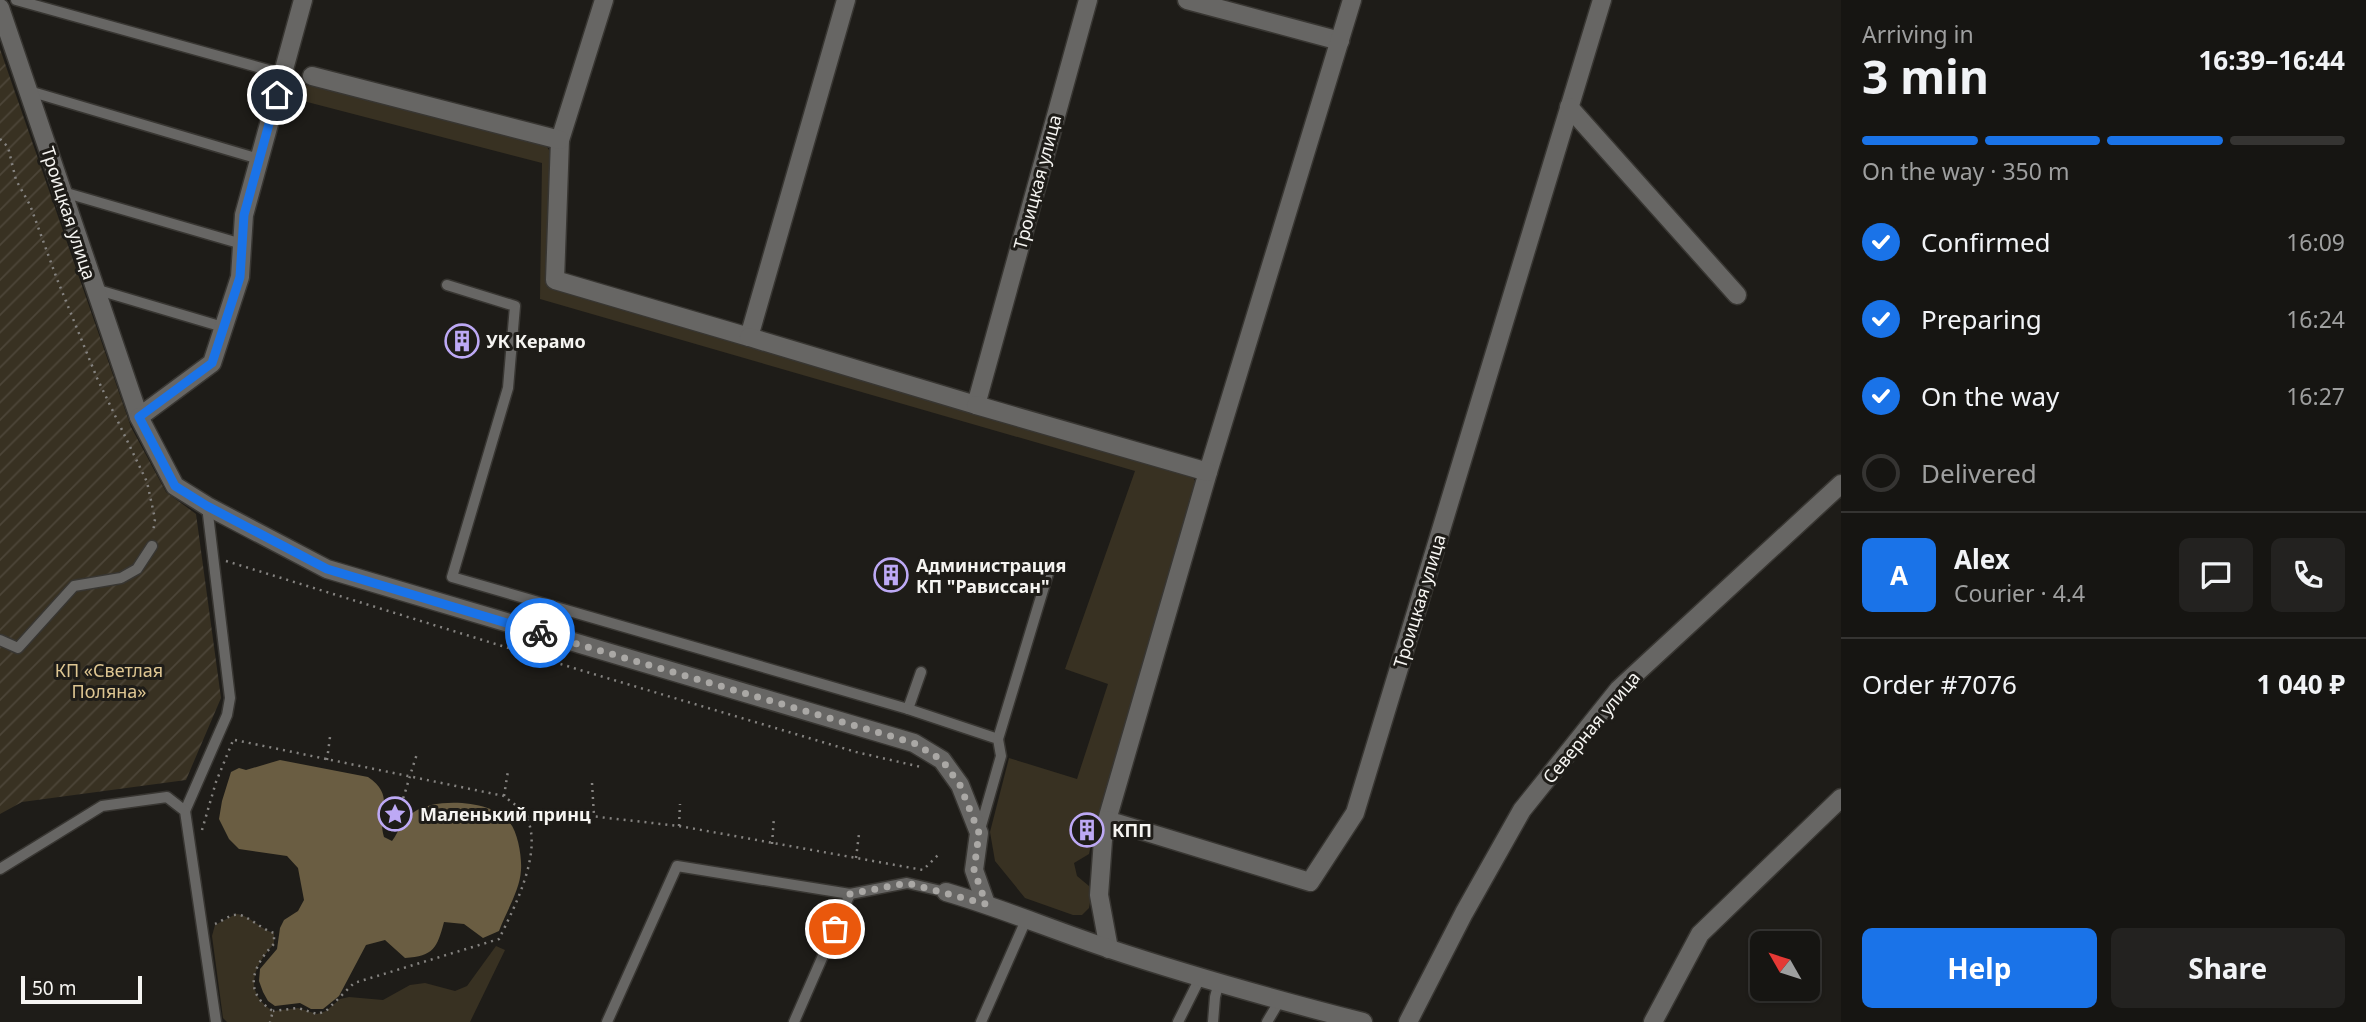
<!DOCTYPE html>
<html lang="en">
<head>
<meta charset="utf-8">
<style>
  :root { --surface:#161512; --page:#232220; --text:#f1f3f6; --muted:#9e9f9f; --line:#353432; --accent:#1a73e8 }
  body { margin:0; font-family:"Noto Sans",sans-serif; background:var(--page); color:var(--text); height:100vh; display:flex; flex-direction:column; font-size:26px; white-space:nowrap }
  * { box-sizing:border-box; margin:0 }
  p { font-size:23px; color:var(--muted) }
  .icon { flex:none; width:38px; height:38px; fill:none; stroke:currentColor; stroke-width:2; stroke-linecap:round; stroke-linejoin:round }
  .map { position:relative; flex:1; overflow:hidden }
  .drawer { display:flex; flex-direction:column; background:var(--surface); width:525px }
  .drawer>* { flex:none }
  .needle { width:46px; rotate:309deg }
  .controls { position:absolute; left:1750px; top:931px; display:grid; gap:14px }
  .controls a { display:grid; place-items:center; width:70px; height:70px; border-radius:10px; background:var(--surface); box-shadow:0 2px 5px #0004,0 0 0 2px var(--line); font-size:35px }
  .scale { position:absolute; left:21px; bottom:18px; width:121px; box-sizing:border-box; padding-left:7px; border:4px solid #f5f4f1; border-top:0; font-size:19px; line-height:24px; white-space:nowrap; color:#f5f4f1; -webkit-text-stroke:5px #1e1c18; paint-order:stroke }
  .pin { position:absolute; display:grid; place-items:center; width:60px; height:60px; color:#fff; margin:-30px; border:4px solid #fff; border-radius:50%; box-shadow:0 2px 7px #0007 }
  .courier { position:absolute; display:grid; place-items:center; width:70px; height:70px; margin:-35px; border:5px solid #1a73e8; border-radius:50%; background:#fff; color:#222; box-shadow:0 2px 9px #0007 }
  .summary em { font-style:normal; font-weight:700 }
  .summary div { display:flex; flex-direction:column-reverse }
  .summary { display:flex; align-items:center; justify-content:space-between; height:119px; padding:0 21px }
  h1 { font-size:46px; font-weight:700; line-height:52px }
  .bar { display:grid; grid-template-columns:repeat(4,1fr); gap:10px 7px; align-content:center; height:84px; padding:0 21px }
  .bar i { height:9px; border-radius:5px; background:var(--line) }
  .bar .current { background:var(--accent) }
  .bar p { grid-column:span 4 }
  .line { display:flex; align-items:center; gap:18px; padding:0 21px; border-top:2px solid var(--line) }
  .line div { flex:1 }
  .round { display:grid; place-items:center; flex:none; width:74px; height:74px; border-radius:10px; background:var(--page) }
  ol { padding:0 21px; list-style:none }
  li { display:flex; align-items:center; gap:21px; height:77px }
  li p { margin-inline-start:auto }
  li .icon { padding:7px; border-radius:50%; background:var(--accent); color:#fff; stroke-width:4 }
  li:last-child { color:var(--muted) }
  li i { width:38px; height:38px; border:4px solid var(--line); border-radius:50% }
  .cta { display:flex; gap:14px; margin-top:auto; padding:14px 21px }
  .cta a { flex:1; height:80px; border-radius:10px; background:var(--accent); color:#fff; font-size:28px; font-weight:700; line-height:80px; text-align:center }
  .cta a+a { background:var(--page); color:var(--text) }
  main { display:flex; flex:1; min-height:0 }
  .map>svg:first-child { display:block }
  .grass { fill:#383122 }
  .garden { fill:url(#garden-furrows) }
  .water { fill:#6a5d42 }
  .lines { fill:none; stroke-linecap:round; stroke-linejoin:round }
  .lane-casing { stroke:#383632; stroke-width:13 }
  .street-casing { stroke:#383632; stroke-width:21 }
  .path { stroke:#858380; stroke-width:2.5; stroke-dasharray:2 5; stroke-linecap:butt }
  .lane { stroke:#676664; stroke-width:10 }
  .street { stroke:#676664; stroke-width:18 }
  .done { stroke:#aaa8a5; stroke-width:7; stroke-dasharray:0 12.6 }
  .route { stroke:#1a73e8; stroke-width:9 }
  .labels { text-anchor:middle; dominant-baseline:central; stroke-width:6; stroke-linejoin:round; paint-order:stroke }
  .street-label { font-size:18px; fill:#f5f4f1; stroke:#1e1c18 }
  .poi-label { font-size:18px; font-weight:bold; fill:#f5f4f1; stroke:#1e1c18; text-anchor:start }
  .park-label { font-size:18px; fill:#dec692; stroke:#1e1c18 }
</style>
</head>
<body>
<main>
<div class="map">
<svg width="1841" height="1022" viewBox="0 0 1841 1022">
  <defs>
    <pattern id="garden-furrows" width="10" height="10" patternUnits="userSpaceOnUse" patternTransform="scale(1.75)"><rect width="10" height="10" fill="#383122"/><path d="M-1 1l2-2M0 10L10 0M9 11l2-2" fill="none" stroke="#4c4538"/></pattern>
  </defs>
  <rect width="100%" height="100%" fill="#1e1c18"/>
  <g class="grass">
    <polygon points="293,82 543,141 553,156 547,287 1192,475 1197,485 1097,826 1083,820 1077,834 1092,840 1089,854 1074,863 1077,876 1089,886 1091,897 1089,908 1082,915 1073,915 1025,898 995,861 990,832 1009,758 1077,779 1108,684 1065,669 1135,471 540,299 542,163 288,97"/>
    <path d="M236,914c14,1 23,15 38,19v11c-20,21 -32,48 -1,67l25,-3 19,6 9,-3 14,-12 9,-2 34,3 27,-15 15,-2 30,8 12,-5 29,-40 9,4 -35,72h-243l-4,-4 -11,-82 3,-11z"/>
  </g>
  <polygon class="garden" points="0,49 131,427 166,492 196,514 221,698 186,780 22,802 0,814"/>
  <path class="water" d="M280,760l88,17c29,20 8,35 16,60l8,4c8,-11 10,-22 22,-29 22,-15 80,-12 96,11 8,10 12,34 11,47 -1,20 -15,42 -22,61l-16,7 -19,-14 -20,-2c-7,26 -10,34 -39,36l-20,-18 -19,5 -27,51 -16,13h-12l-11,-6 -25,3 -7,-5 -5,-9 -4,-11 1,-12 17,-20 3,-21 4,-8 14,-9 6,-11 -6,-32 -11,-12 -48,-7 -10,-10 -10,-20 3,-18 9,-29 8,-4 7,2z"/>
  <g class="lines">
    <defs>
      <g id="lane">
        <polyline points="16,0 283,74"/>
        <polyline points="29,91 259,159"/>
        <polyline points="63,192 242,244"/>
        <polyline points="447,285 515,306 508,388 452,577 908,709 921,672"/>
        <polyline points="95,289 223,327"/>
        <polyline points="0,640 18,648 74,586 121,578 137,569 152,546"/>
        <polyline points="908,709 998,739 1001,756 979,833"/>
        <polyline points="998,739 1050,567"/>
        <polyline points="185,811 227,715 230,698 207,506"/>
        <polyline points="0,869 102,806 167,797 185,811 216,1022"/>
        <polyline points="607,1022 677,866 850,894 907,883 946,892"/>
        <polyline points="794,1022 850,894"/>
        <polyline points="981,1022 1026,920"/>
        <polyline points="1178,1022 1201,976"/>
        <polyline points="1213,1022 1215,997 1219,982"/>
        <polyline points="1267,1022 1280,1000"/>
      </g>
      <g id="street">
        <polyline points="604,0 560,140 555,280 749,337 846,0"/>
        <polyline points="1187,0 1340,41"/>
        <polyline points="1352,0 1208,472 1107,820 1310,882 1355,813 1602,0"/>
        <polyline points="0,8 139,417 212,363 240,277 244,215 303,0"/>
        <polyline points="312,76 560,140"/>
        <polyline points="1569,107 1737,295"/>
        <polyline points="749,337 976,405 1088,0"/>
        <polyline points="976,405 1208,472"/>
        <polyline points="139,417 175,486 207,506 327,569 914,743 942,760 960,785 979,833 974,870 986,904"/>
        <polyline points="1107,820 1103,840 1099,895 1109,949"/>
        <path d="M946,892c55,16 107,38 161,56 84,28 170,52 256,74"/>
        <polyline points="1408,1022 1464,913 1522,810 1619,689 1841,484"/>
        <polyline points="1653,1022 1700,934 1841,798"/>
      </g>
    </defs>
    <use href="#lane" class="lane-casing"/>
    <use href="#street" class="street-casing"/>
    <g class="path">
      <polyline points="0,139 8,147 16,180 30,205 57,279 97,378 147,482 155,519 153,533"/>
      <polyline points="226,561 580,670 856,752 921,767"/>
      <path d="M235,740l269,56c7,6 20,14 23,22 16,35 -13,90 -28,121l-145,44 -28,28 -9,3 -19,-6 -25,3"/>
      <polyline points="327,760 330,737"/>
      <polyline points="592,783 594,816"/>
      <polyline points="504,796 508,771"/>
      <polyline points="527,817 546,811 679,826 923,870 939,854"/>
      <polyline points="679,826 680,804"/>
      <polyline points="202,830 216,782 234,738"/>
      <path d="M391,831c11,-24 17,-51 26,-77"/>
      <polyline points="772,844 774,817"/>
      <polyline points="856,858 859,834"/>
      <path d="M215,924c5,-2 13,-8 19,-9 11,-3 26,14 40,18v11c-21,21 -32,48 -1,67l-3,11"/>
    </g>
    <use href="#lane" class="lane"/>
    <use href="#street" class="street"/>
  </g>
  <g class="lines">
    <polyline class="done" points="540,633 914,743 942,760 960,785 979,833 974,870 986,904 907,883 850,894 835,929"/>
    <polyline class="route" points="277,95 244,215 240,277 212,363 139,417 175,486 207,506 327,569 540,633"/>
  </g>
  <defs>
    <symbol id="building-ring" viewBox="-11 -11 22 22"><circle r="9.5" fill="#1e1c18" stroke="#bda9f5" stroke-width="1.5"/><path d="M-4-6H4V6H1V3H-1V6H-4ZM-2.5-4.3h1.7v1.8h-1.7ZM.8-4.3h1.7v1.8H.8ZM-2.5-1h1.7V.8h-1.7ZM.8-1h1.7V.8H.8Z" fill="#bda9f5"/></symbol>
    <symbol id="sight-ring" viewBox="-11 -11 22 22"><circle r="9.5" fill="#1e1c18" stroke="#bda9f5" stroke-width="1.5"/><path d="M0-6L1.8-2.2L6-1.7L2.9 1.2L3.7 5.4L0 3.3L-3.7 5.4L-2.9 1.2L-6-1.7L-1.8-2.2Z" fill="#bda9f5"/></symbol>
  </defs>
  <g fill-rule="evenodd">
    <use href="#building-ring" x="443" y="322" width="38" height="38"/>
    <use href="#building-ring" x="872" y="556" width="38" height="38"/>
    <use href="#sight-ring" x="376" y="795" width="38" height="38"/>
    <use href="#building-ring" x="1068" y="811" width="38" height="38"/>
  </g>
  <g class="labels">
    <g class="street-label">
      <text transform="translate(1037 182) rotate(-75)">Троицкая улица</text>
      <text transform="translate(69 213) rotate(72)">Троицкая улица</text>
      <text transform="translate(1419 601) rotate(-73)">Троицкая улица</text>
      <text transform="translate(1591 727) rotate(-50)">Северная улица</text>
    </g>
    <g class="poi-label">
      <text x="486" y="341">УК Керамо</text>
      <text x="916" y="565">Администрация<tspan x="916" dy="21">КП "Рависсан"</tspan></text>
      <text x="420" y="814">Маленький принц</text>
      <text x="1112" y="830">КПП</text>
    </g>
    <g class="park-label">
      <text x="109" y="670">КП «Светлая<tspan x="109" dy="21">Поляна»</tspan></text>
    </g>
  </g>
</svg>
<div class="controls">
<a><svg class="needle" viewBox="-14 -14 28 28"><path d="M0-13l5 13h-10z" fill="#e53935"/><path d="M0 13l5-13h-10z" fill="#9e9f9f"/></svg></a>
</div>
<div class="scale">50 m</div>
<div class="pin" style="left:835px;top:929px;background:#ea580c"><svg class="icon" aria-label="bag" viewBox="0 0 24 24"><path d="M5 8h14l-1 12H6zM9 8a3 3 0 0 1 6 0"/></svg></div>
<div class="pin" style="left:277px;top:95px;background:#1f2937"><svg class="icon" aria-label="home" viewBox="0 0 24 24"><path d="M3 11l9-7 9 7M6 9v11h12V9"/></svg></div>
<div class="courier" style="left:540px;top:633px"><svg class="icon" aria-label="bike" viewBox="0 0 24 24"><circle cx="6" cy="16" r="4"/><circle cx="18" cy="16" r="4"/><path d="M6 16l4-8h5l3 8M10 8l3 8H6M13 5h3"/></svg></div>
</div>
<section class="drawer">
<div class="summary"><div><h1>3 min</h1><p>Arriving in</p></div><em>16:39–16:44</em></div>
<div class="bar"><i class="current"></i><i class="current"></i><i class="current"></i><i></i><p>On the way · 350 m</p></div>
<ol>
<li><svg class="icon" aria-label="check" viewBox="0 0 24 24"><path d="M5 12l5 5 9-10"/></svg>Confirmed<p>16:09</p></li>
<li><svg class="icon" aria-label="check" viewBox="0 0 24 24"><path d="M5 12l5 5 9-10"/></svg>Preparing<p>16:24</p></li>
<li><svg class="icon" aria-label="check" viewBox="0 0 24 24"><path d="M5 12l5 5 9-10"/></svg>On the way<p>16:27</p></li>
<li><i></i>Delivered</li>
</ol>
<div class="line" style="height:126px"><b class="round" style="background:var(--accent);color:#fff">A</b><div><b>Alex</b><p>Courier · 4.4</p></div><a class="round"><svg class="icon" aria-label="chat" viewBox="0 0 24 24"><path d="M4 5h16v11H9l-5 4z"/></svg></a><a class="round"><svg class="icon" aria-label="phone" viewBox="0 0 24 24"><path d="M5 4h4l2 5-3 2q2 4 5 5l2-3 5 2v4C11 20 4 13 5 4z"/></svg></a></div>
<div class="line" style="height:91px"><div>Order #7076</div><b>1 040 ₽</b></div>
<div class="cta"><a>Help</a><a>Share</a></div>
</section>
</main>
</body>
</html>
